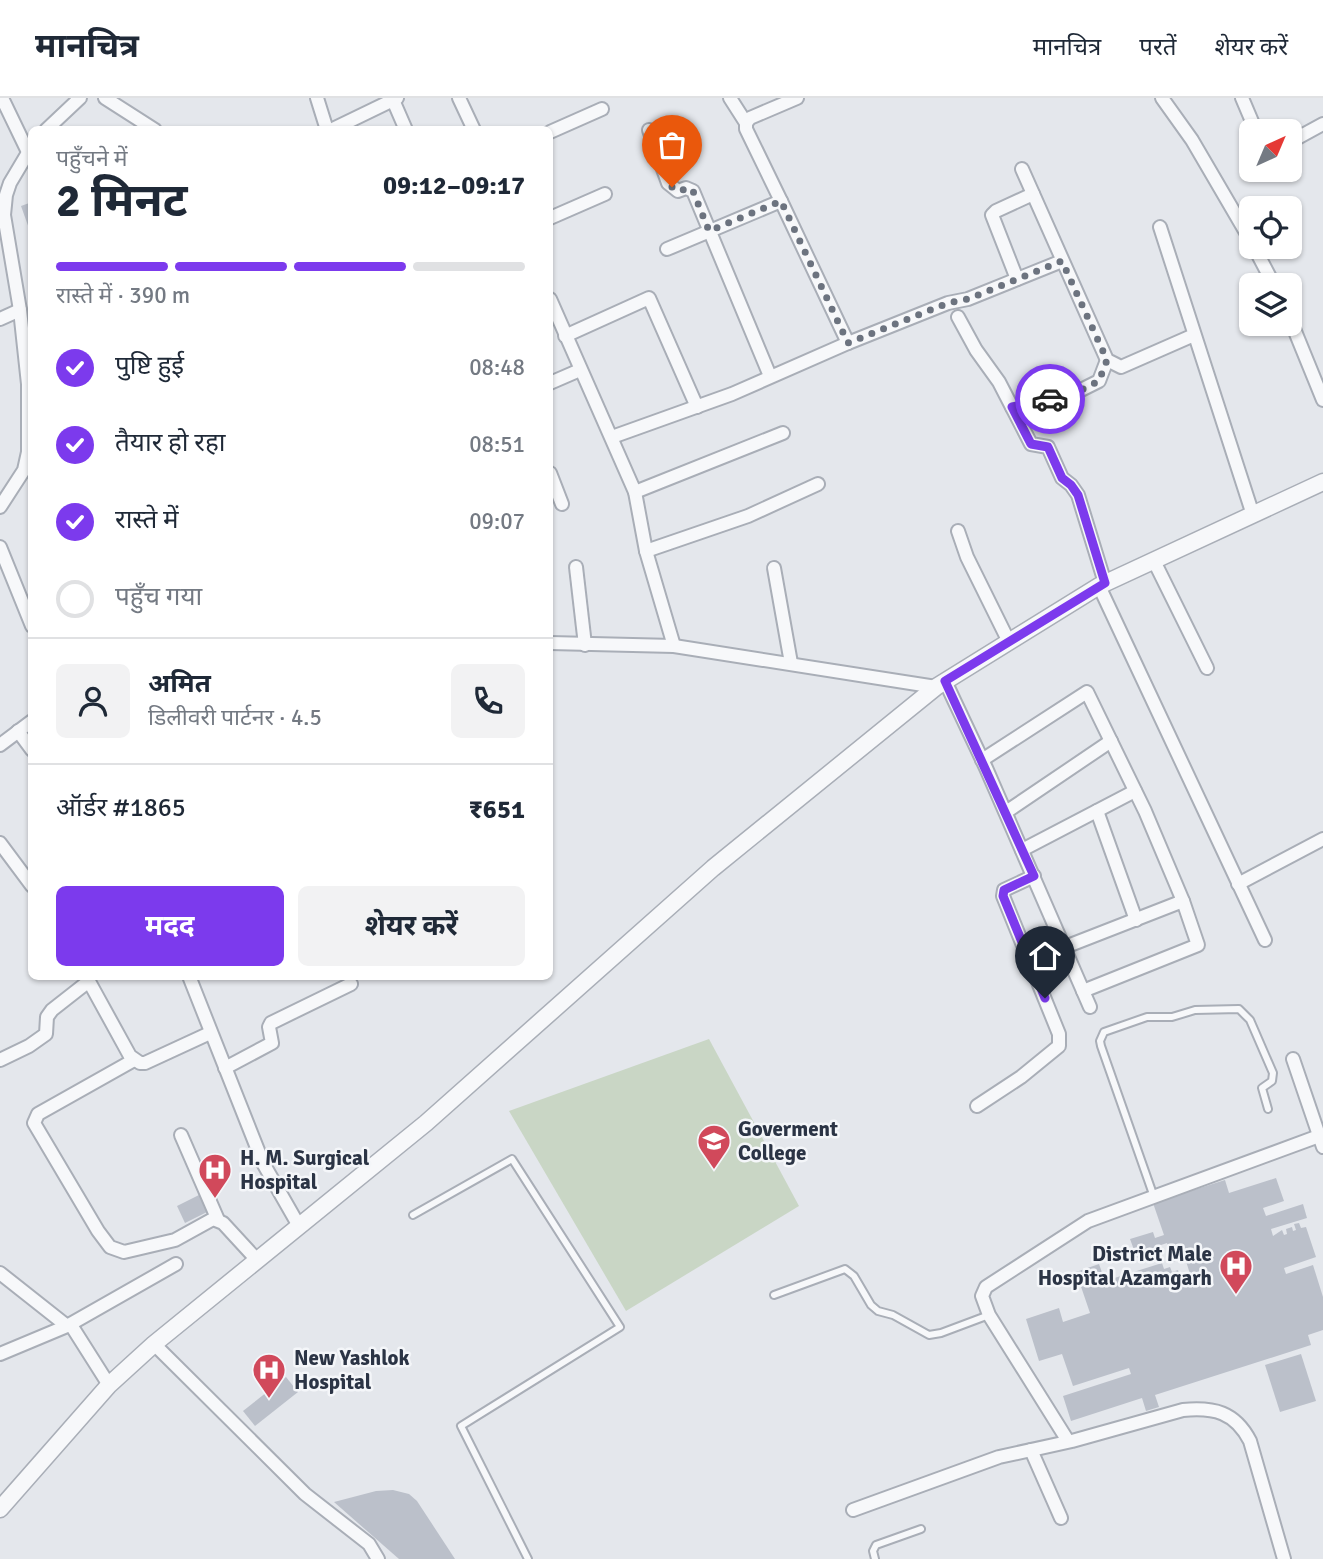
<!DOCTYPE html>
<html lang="hi">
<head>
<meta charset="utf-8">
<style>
  :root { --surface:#fff; --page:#f2f2f3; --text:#1f2937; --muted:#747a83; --line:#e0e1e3; --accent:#7c3aed }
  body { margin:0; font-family:Signika,"Noto Sans Devanagari",sans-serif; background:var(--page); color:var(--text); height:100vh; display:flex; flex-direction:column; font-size:26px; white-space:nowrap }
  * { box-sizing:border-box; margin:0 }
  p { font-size:23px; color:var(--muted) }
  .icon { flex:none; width:38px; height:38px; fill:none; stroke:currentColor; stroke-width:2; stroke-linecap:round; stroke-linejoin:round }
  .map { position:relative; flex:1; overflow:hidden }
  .sheet { position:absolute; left:28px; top:28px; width:525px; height:854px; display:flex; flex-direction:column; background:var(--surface); border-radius:10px; box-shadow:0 2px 5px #0004 }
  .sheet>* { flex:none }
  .needle { width:46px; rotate:44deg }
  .tools { position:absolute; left:1239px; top:21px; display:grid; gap:14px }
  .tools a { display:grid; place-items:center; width:63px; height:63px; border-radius:10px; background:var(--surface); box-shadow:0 2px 5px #0004; font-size:35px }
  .pin { position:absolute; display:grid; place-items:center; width:60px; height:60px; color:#fff; margin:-72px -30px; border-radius:50% 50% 50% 0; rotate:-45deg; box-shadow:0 0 7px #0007 }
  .pin .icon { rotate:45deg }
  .courier { position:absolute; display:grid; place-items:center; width:70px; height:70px; margin:-35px; border:5px solid #7c3aed; border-radius:50%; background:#fff; color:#222; box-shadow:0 2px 9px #0007 }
  .headline em { font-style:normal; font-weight:700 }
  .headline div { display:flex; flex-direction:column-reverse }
  .headline { display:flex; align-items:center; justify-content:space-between; height:119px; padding:0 28px }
  h1 { font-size:46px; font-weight:700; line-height:52px }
  .bar { display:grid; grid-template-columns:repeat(4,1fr); gap:10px 7px; align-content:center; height:84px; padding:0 28px }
  .bar i { height:9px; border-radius:5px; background:var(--line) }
  .bar .current { background:var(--accent) }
  .bar p { grid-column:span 4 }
  .line { display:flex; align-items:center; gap:18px; padding:0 28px; border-top:2px solid var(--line) }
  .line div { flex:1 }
  .round { display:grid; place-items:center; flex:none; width:74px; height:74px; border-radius:10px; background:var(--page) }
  ol { padding:0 28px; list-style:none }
  li { display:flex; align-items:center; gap:21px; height:77px }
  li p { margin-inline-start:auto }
  li .icon { padding:7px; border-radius:50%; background:var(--accent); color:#fff; stroke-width:4 }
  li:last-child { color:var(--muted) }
  li i { width:38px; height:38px; border:4px solid var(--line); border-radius:50% }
  .action { display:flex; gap:14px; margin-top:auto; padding:14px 28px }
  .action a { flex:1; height:80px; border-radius:10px; background:var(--accent); color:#fff; font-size:28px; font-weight:700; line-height:80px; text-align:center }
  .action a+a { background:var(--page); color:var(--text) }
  header { display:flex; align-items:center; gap:42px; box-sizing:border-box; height:98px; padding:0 35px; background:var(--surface); border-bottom:2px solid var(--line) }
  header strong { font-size:33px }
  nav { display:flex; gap:38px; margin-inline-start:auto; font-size:24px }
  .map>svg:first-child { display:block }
  .green { fill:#c9d6c5 }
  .building { fill:#bbc0ca }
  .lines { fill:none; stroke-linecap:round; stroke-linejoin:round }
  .service-casing { stroke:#a9aeb7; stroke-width:10 }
  .minor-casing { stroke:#a9aeb7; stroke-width:16 }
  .tertiary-casing { stroke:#a9aeb7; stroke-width:19 }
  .service { stroke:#f7f8fa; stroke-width:6 }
  .minor { stroke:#f7f8fa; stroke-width:12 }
  .tertiary { stroke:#f7f8fa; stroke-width:16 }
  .done { stroke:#6c737f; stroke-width:7; stroke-dasharray:0 12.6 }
  .route { stroke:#7c3aed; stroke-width:9 }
  .labels { text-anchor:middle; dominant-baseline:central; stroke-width:5; stroke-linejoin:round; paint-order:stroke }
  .poi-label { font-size:21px; font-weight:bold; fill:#2b3445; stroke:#f4f6f9; text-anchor:start }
</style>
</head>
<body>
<header>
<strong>मानचित्र</strong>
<nav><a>मानचित्र</a><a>परतें</a><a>शेयर करें</a></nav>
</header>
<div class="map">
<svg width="1323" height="1461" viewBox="0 0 1323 1461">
  <rect width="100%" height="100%" fill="#e4e7ec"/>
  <polygon class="green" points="709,941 799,1108 626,1213 509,1013"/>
  <g class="building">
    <polygon points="32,104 32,136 31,136 21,108"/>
    <polygon points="1276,1080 1284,1103 1263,1110 1266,1118 1303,1106 1307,1120 1271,1131 1273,1138 1282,1132 1284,1137 1287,1136 1286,1131 1292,1129 1293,1133 1296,1132 1294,1126 1299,1125 1301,1130 1306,1129 1316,1159 1284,1170 1286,1176 1313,1167 1323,1199 1323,1232 1308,1237 1311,1247 1155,1297 1159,1309 1146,1313 1142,1300 1071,1323 1063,1298 1131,1276 1129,1270 1073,1288 1062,1256 1039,1263 1026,1221 1059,1210 1063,1224 1090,1215 1076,1174 1099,1166 1105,1183 1162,1165 1164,1171 1170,1169 1172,1174 1178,1172 1181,1182 1191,1179 1185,1160 1173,1164 1167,1145 1161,1147 1162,1151 1137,1160 1130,1141 1153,1134 1155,1140 1164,1137 1153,1105 1225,1082 1229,1095"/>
    <polygon points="201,1096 209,1113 185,1125 177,1108"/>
    <polygon points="1301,1256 1316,1303 1280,1314 1265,1267"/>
    <polygon points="286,1279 298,1294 255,1328 243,1313"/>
    <polygon points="393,1392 409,1396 417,1403 455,1461 399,1461 334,1404 376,1393"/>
  </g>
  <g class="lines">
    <defs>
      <g id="service">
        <polyline points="1154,1099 1101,948 1100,943 1104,934 1147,919 1172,919 1195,912 1239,911 1250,922 1273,975 1272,983 1262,990 1268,1011"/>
        <polyline points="413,1117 512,1061 620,1229 461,1328 528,1461"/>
        <polyline points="774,1197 845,1171 854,1178 871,1207 878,1213 893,1217 929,1237 941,1235 989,1217"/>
        <polyline points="875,1461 873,1453 876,1447 921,1431"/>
      </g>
      <g id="minor">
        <polyline points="2,0 28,54"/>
        <polyline points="105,0 155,32"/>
        <polyline points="317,0 327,32"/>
        <polyline points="459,0 474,32"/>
        <polyline points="730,0 746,25"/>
        <polyline points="1162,0 1192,42 1251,143"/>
        <polyline points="1242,0 1256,33"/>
        <polyline points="393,2 406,32"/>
        <polyline points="46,32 80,0"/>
        <polyline points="331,32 397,0"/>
        <polyline points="649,32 668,85 678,93 686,90 693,93 770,278"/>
        <polyline points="550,34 602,11"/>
        <polyline points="1290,44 1323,26"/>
        <polyline points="1022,71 1107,262 1121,269 1194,237"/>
        <polyline points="781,103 746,31 746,25 750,20 797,0"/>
        <polyline points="550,120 605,96"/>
        <polyline points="1160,129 1253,417"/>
        <polyline points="1254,149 1274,187"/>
        <polyline points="667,151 781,103 848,245"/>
        <polyline points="1017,181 992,117 996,113 1033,96"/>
        <polyline points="550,201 635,394 646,453 674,548"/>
        <polyline points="958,219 976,252 999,284 1031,346 1048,349 1062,380 1071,387 1078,397 1105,485"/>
        <polyline points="0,221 20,212"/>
        <polyline points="1290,221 1323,302"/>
        <polyline points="565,238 649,200 697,309"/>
        <polyline points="550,285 580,272"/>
        <polyline points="1012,309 1073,296 1099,283 1107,262"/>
        <polyline points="612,339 732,296 848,245 948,205 968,201 1062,163"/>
        <polyline points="550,375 562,406"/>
        <polyline points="635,394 783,335"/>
        <polyline points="0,409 24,372 28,354 28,286 20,212 4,117 6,97 10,85 32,48"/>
        <polyline points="958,433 967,459 1009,544"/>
        <polyline points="0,449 32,528"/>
        <polyline points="646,453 748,418 818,386"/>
        <polyline points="1154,463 1207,570"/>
        <polyline points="576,469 585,547"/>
        <polyline points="774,470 791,565"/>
        <polyline points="1099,488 1265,842"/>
        <polyline points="550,545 674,548 936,589"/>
        <polyline points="945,583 986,670 1090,909"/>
        <polyline points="18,633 32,652"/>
        <polyline points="0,647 32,623"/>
        <polyline points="982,662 1087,594 1145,713 1183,803 1065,849"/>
        <polyline points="1097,713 1136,822"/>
        <polyline points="1006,714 1111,643"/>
        <polyline points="0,745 32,788"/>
        <polyline points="1022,752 1135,693"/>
        <polyline points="1238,786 1323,741"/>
        <polyline points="86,878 130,958 140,965 145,965 210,935"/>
        <polyline points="189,878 263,1065 299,1128"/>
        <polyline points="1083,893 1198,847 1183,803"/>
        <polyline points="1293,961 1323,1049"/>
        <polyline points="0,962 29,948 46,936 47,919 52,912 89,883"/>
        <polyline points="134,962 38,1016 34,1025 98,1133 110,1149 124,1154 175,1142 213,1121 223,1125 257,1162"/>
        <polyline points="225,970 272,945 269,929 271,925 351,886"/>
        <polyline points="977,1008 1021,979 1059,948 1059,936 1003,798 1004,792 1034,778"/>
        <polyline points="181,1037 218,1122"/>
        <polyline points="0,1175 67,1228 71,1227 109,1287"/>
        <polyline points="154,1246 305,1396 369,1446 378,1461"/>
        <polyline points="0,1256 67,1228 176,1166"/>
        <polyline points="1068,1343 989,1217 982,1198 986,1189 1088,1123 1319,1038"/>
        <polyline points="1031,1352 1061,1420"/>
        <path d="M853,1412l146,-53 73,-16 111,-31c31,-3 52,2 67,31l34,118"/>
      </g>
      <polyline id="tertiary" points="0,1411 109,1287 154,1246 426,1025 713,770 936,589 1099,488 1323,384"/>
    </defs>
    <use href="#service" class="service-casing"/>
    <use href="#minor" class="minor-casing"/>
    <use href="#tertiary" class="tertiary-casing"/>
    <use href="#service" class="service"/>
    <use href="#minor" class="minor"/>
    <use href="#tertiary" class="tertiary"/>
  </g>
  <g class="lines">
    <polyline class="done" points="672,89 678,93 690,90 693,93 709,133 781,103 848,245 948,205 968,201 1062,163 1107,262 1099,283 1073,296 1050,301"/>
    <polyline class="route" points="1045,900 1003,798 1004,792 1034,778 945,583 1105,485 1078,397 1071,387 1062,380 1048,349 1031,346 1012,309 1050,301"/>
  </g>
  <defs>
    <symbol id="university-pin" viewBox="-11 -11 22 30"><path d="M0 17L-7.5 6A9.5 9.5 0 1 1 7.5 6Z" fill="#d1495b" stroke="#f4f6f9"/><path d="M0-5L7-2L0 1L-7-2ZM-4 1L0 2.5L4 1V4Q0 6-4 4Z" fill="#fff"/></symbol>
    <symbol id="hospital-pin" viewBox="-11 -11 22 30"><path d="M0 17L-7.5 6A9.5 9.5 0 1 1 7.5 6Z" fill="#d1495b" stroke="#f4f6f9"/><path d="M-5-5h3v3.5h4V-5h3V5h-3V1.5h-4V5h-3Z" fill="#fff"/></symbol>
  </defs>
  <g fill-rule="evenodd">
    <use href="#university-pin" x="695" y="1024" width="38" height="52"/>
    <use href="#hospital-pin" x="196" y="1053" width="38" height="52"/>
    <use href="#hospital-pin" x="1217" y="1149" width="38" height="52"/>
    <use href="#hospital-pin" x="250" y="1253" width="38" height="52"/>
  </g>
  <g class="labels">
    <g class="poi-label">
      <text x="738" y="1031">Goverment<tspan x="738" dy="24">College</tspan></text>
      <text x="240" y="1060">H. M. Surgical<tspan x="240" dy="24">Hospital</tspan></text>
      <text x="1212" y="1156" text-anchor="end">District Male<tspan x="1212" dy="24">Hospital Azamgarh</tspan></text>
      <text x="294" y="1260">New Yashlok<tspan x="294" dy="24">Hospital</tspan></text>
    </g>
  </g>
</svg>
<div class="tools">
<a><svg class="needle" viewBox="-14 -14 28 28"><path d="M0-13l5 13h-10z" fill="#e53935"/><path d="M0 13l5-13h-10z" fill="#747a83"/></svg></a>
<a><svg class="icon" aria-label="locate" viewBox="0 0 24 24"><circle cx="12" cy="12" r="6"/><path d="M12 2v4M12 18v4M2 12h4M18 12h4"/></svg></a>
<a><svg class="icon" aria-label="layers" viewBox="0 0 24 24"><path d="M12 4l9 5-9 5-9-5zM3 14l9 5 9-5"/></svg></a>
</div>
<div class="pin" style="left:672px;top:89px;background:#ea580c"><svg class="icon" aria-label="bag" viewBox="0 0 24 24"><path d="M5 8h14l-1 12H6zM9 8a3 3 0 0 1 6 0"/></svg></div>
<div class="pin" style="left:1045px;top:900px;background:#1f2937"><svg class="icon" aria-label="home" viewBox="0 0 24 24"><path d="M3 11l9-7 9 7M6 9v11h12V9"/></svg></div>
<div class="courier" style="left:1050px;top:301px"><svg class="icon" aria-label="car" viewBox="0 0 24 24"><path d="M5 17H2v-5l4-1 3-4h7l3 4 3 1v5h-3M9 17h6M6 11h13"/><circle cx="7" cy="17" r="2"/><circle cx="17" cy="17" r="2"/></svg></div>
<section class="sheet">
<div class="headline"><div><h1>2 मिनट</h1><p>पहुँचने में</p></div><em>09:12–09:17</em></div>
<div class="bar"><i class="current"></i><i class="current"></i><i class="current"></i><i></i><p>रास्ते में · 390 m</p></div>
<ol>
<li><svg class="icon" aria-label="check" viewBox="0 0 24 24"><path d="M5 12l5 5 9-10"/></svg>पुष्टि हुई<p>08:48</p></li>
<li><svg class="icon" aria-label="check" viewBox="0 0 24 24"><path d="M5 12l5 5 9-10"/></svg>तैयार हो रहा<p>08:51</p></li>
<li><svg class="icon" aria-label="check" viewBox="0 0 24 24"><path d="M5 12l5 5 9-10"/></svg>रास्ते में<p>09:07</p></li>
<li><i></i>पहुँच गया</li>
</ol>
<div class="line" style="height:126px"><a class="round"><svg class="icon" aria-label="person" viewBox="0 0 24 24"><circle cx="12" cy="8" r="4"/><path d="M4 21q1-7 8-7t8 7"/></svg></a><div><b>अमित</b><p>डिलीवरी पार्टनर · 4.5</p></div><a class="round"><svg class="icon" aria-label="phone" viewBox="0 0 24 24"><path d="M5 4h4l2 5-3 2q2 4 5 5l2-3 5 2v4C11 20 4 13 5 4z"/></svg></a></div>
<div class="line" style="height:91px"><div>ऑर्डर #1865</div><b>₹651</b></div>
<div class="action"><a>मदद</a><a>शेयर करें</a></div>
</section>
</div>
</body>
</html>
